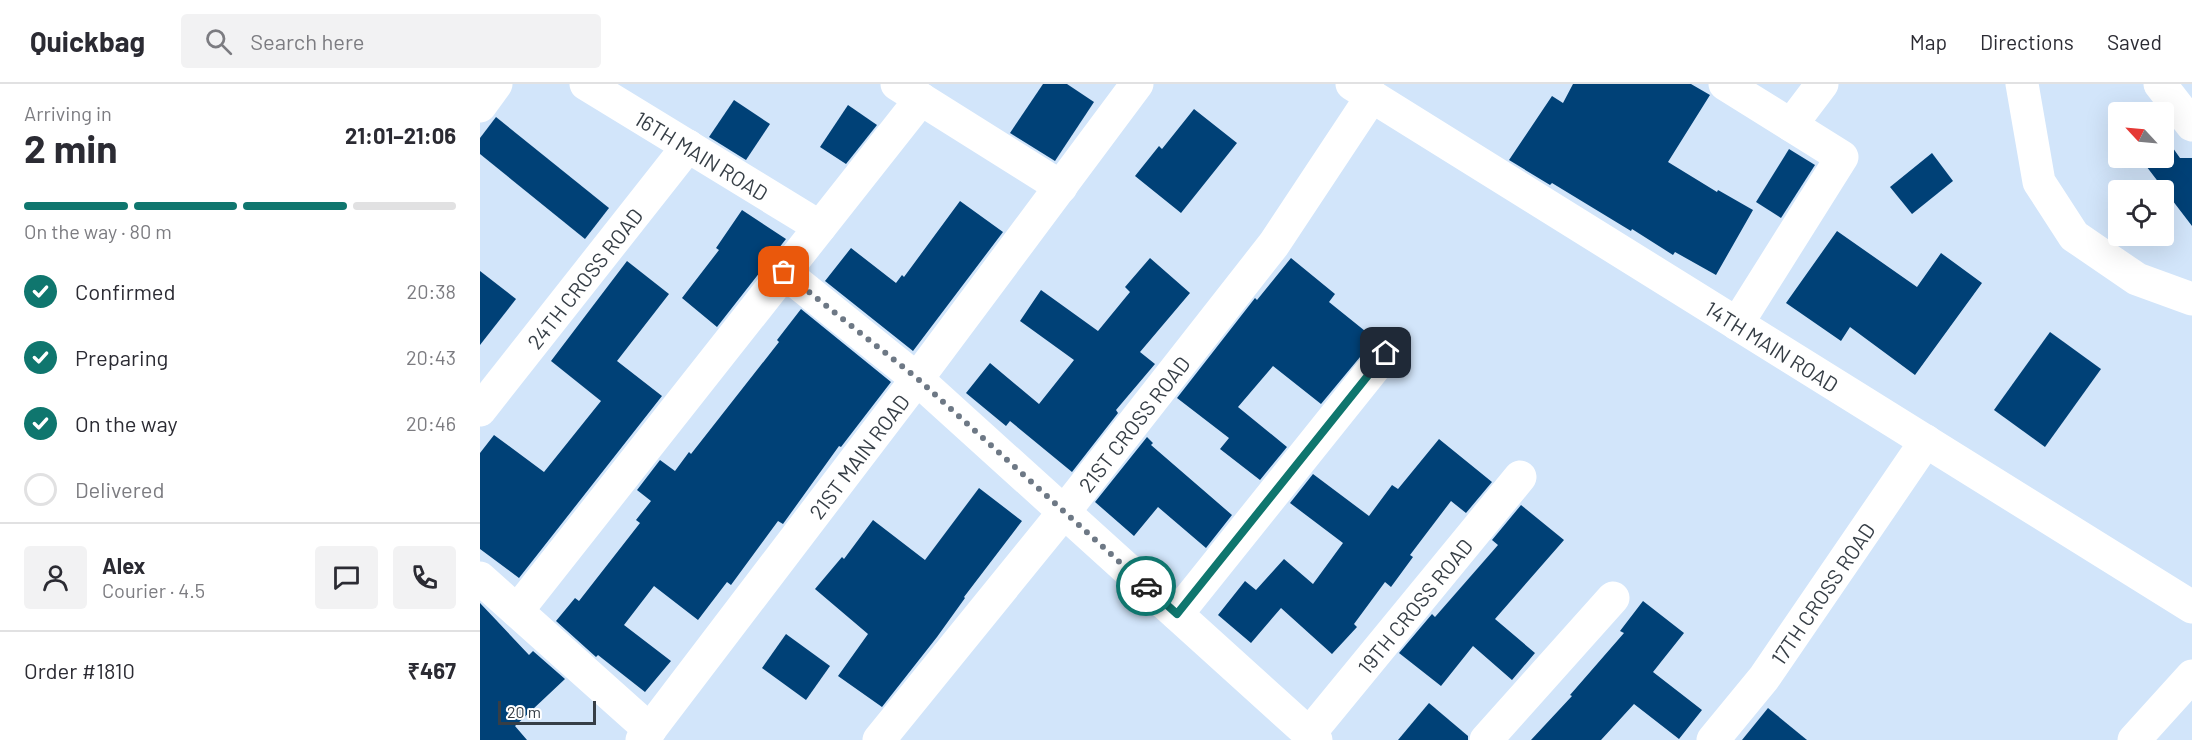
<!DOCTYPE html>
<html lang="en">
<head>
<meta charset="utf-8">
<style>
  :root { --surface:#fff; --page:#f2f2f3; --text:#2b2b33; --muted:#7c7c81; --line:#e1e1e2; --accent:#0f766e }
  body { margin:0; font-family:Barlow,sans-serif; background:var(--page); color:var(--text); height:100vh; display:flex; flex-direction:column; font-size:22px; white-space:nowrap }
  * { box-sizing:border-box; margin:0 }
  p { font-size:20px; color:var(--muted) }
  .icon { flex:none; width:33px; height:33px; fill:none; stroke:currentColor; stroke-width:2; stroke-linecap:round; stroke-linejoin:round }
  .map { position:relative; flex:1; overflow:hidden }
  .drawer { display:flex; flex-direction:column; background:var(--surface); width:480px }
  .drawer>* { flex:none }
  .needle { width:39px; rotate:296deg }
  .fabs { position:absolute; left:1628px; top:18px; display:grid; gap:12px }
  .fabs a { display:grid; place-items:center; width:66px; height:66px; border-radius:6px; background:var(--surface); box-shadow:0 6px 24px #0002; font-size:30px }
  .scale { position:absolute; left:18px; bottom:15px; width:98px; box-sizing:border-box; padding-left:6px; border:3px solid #363e46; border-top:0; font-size:16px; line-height:21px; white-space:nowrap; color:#363e46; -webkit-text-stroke:4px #fff; paint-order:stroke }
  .pin { position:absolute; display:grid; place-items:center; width:51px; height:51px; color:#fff; margin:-26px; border-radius:12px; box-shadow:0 3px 9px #0006 }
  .courier { position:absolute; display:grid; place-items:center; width:60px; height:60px; margin:-30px; border:4px solid #0f766e; border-radius:50%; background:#fff; color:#222; box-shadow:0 2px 8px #0007 }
  .summary em { font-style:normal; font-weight:700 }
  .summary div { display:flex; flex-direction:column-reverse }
  .summary { display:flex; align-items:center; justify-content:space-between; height:102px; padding:0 24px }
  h1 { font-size:39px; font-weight:700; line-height:45px }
  .bar { display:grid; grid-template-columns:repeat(4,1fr); gap:9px 6px; align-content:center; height:72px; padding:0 24px }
  .bar i { height:8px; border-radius:4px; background:var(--line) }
  .bar .selected { background:var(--accent) }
  .bar p { grid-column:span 4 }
  .line { display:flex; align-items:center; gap:15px; padding:0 24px; border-top:2px solid var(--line) }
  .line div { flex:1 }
  .round { display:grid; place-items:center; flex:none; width:63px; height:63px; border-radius:6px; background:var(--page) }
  ol { padding:0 24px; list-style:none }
  li { display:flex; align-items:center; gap:18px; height:66px }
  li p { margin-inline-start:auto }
  li .icon { padding:6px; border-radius:50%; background:var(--accent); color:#fff; stroke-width:4 }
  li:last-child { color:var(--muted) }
  li i { width:33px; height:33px; border:3px solid var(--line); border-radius:50% }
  header { display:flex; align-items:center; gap:36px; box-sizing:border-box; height:84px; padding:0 30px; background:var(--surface); border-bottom:2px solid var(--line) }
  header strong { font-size:28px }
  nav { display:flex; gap:33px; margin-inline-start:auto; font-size:21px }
  .search { width:420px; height:54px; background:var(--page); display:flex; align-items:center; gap:15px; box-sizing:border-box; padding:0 21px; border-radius:6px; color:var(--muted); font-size:22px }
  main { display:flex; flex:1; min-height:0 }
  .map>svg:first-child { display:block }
  .building { fill:#004177 }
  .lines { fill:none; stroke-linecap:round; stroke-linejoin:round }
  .street { stroke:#fff; stroke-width:33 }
  .done { stroke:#6d7885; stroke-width:6; stroke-dasharray:0 10.8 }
  .route { stroke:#0f766e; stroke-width:8 }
  .labels { text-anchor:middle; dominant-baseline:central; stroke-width:6; stroke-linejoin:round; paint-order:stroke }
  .street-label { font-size:21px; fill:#363e46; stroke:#fff }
</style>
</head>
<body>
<header>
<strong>Quickbag</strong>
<div class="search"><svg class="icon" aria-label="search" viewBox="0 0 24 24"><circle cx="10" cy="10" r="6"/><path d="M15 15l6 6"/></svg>Search here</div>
<nav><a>Map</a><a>Directions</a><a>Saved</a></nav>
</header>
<main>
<section class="drawer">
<div class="summary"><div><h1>2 min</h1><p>Arriving in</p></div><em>21:01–21:06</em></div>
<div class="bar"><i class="selected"></i><i class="selected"></i><i class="selected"></i><i></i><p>On the way · 80 m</p></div>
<ol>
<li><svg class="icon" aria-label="check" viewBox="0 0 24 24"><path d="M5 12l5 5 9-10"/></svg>Confirmed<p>20:38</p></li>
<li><svg class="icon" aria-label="check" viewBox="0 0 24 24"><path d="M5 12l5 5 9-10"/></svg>Preparing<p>20:43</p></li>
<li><svg class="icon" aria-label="check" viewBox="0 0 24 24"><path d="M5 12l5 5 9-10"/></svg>On the way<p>20:46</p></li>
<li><i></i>Delivered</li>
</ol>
<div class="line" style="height:108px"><a class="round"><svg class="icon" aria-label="person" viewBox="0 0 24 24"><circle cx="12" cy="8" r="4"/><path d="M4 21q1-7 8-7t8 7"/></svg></a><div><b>Alex</b><p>Courier · 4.5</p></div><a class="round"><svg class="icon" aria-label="chat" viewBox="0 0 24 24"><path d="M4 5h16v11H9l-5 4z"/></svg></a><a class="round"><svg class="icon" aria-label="phone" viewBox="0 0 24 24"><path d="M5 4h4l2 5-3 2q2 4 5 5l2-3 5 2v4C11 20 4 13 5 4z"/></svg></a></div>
<div class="line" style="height:78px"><div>Order #1810</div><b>₹467</b></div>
</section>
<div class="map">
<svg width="1712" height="656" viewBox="0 0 1712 656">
  <rect width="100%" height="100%" fill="#d2e5fa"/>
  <g class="building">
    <polygon points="563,0 587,0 614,18 575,77 530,49"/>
    <polygon points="1093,0 1211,0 1230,11 1188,78 1237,108 1238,106 1273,126 1236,191 1195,168 1193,171 1152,145 1151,147 1072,99 1070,101 1029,76 1072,12 1083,19"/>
    <polygon points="254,16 290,40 266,76 229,53"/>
    <polygon points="368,21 397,41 366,80 340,63"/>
    <polygon points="714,25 757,59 701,129 655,92 679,62 682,65"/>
    <polygon points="16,33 129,124 105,155 0,70 0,54"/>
    <polygon points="1683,50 1700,74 1712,74 1712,142 1660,74 1683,74"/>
    <polygon points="1309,65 1335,81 1301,134 1276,118"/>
    <polygon points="1452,69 1473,97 1432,130 1410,103"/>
    <polygon points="480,117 523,148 433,267 345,197 371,164 416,199 422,191 424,193"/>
    <polygon points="262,126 306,155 237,243 202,214 239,166 236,164"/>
    <polygon points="1357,147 1437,203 1461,169 1502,199 1435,291 1370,243 1361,257 1306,219"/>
    <polygon points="670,174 710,209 660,268 675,280 636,326 638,329 592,388 530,337 526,342 486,309 510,279 559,320 594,276 540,237 561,206 618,247 650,208 645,203"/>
    <polygon points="811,174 855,210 849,218 895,255 841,320 793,282 758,323 807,363 780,396 740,365 749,354 697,314 775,214 777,216"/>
    <polygon points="147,177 189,210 137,277 182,312 39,494 0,465 0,369 14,351 64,388 121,317 71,277"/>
    <polygon points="0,187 36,215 0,261"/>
    <polygon points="321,225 411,298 361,363 359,362 303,440 298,437 251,501 247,498 218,536 174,502 144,541 191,577 165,608 118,571 116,573 76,537 95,514 99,517 160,439 156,436 171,417 157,406 180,376 195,387 209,368 211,370 299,258 297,256"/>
    <polygon points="1570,248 1621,285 1565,363 1514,326"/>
    <polygon points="667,353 673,359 671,361 752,431 726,464 678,423 654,452 615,418"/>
    <polygon points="959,355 1012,398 986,429 971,417 930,471 933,473 911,503 905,498 874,540 877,543 852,570 801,524 771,559 738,531 765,497 776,506 804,475 833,500 863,459 810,419 833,390 889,432 912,401 918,405"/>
    <polygon points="499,404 542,437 484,513 485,514 457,553 402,623 358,592 388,550 335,505 362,473 364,475 393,436 445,476"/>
    <polygon points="1041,421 1084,456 1015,535 1055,569 1032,596 993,562 961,602 919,569 952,530 955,533 1018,461 1012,456"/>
    <polygon points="1163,517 1204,549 1173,588 1222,626 1199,655 1154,620 1121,656 1051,656 1092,612 1090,611 1144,549 1140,547"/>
    <polygon points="0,519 49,571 53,567 85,595 35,642 47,656 0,656"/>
    <polygon points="306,550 350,582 326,616 282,584"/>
    <polygon points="949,619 988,652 988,656 918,656"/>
    <polygon points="1288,624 1327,656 1262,656"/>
  </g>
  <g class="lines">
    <g class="street">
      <path id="s1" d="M106,0l234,143"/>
      <polyline points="417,0 581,103"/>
      <path id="s2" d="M872,0l840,523"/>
      <polyline points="1245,0 1362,73 1257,240"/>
      <polyline points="1542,0 1559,98 1594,152 1657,195 1712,215"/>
      <polyline points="1680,0 1712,41"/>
      <polyline points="0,22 16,0"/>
      <polyline points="1311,41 1342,0"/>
      <polyline points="304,188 437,295 836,656"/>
      <path id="s3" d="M0,326l208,-264"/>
      <polyline points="0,494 170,646"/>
      <polyline points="37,527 441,15"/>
      <polyline points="697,530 906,269"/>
      <path id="s4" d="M829,650l211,-257"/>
      <path id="s5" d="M162,656l275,-361 220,-295"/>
      <path id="s6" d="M399,656l185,-228 210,-268 98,-148"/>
      <polyline points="1006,656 1133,514"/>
      <path id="s7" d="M1233,656l51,-62 162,-237"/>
      <polyline points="1654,656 1712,592"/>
    </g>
  </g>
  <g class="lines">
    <polyline class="done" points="304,188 438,295 666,502"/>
    <polyline class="route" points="666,502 697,530 906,269"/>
  </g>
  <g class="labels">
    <g class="street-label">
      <text stroke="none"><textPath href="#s1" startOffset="136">16TH MAIN ROAD</textPath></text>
      <text stroke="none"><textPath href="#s3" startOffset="168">24TH CROSS ROAD</textPath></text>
      <text stroke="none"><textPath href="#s2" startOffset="495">14TH MAIN ROAD</textPath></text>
      <text stroke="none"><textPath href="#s6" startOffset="406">21ST CROSS ROAD</textPath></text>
      <text stroke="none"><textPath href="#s5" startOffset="357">21ST MAIN ROAD</textPath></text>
      <text stroke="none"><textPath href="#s7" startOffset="183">17TH CROSS ROAD</textPath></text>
      <text stroke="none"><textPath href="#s4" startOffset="166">19TH CROSS ROAD</textPath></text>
    </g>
  </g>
</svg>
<div class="fabs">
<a><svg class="needle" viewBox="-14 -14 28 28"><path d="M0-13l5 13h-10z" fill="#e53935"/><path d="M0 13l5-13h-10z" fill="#7c7c81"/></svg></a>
<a><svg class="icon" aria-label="locate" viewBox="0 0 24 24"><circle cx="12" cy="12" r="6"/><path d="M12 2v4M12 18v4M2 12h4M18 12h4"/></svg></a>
</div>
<div class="scale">20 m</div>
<div class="pin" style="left:304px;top:188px;background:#ea580c"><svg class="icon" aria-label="bag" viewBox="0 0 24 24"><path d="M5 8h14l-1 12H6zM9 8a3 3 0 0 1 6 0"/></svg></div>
<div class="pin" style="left:906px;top:269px;background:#1f2937"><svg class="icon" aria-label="home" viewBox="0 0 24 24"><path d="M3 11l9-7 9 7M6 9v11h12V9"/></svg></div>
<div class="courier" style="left:666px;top:502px"><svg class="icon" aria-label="car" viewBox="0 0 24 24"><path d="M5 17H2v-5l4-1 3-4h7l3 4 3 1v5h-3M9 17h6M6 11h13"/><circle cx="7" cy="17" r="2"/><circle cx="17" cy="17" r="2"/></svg></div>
</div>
</main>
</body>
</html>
